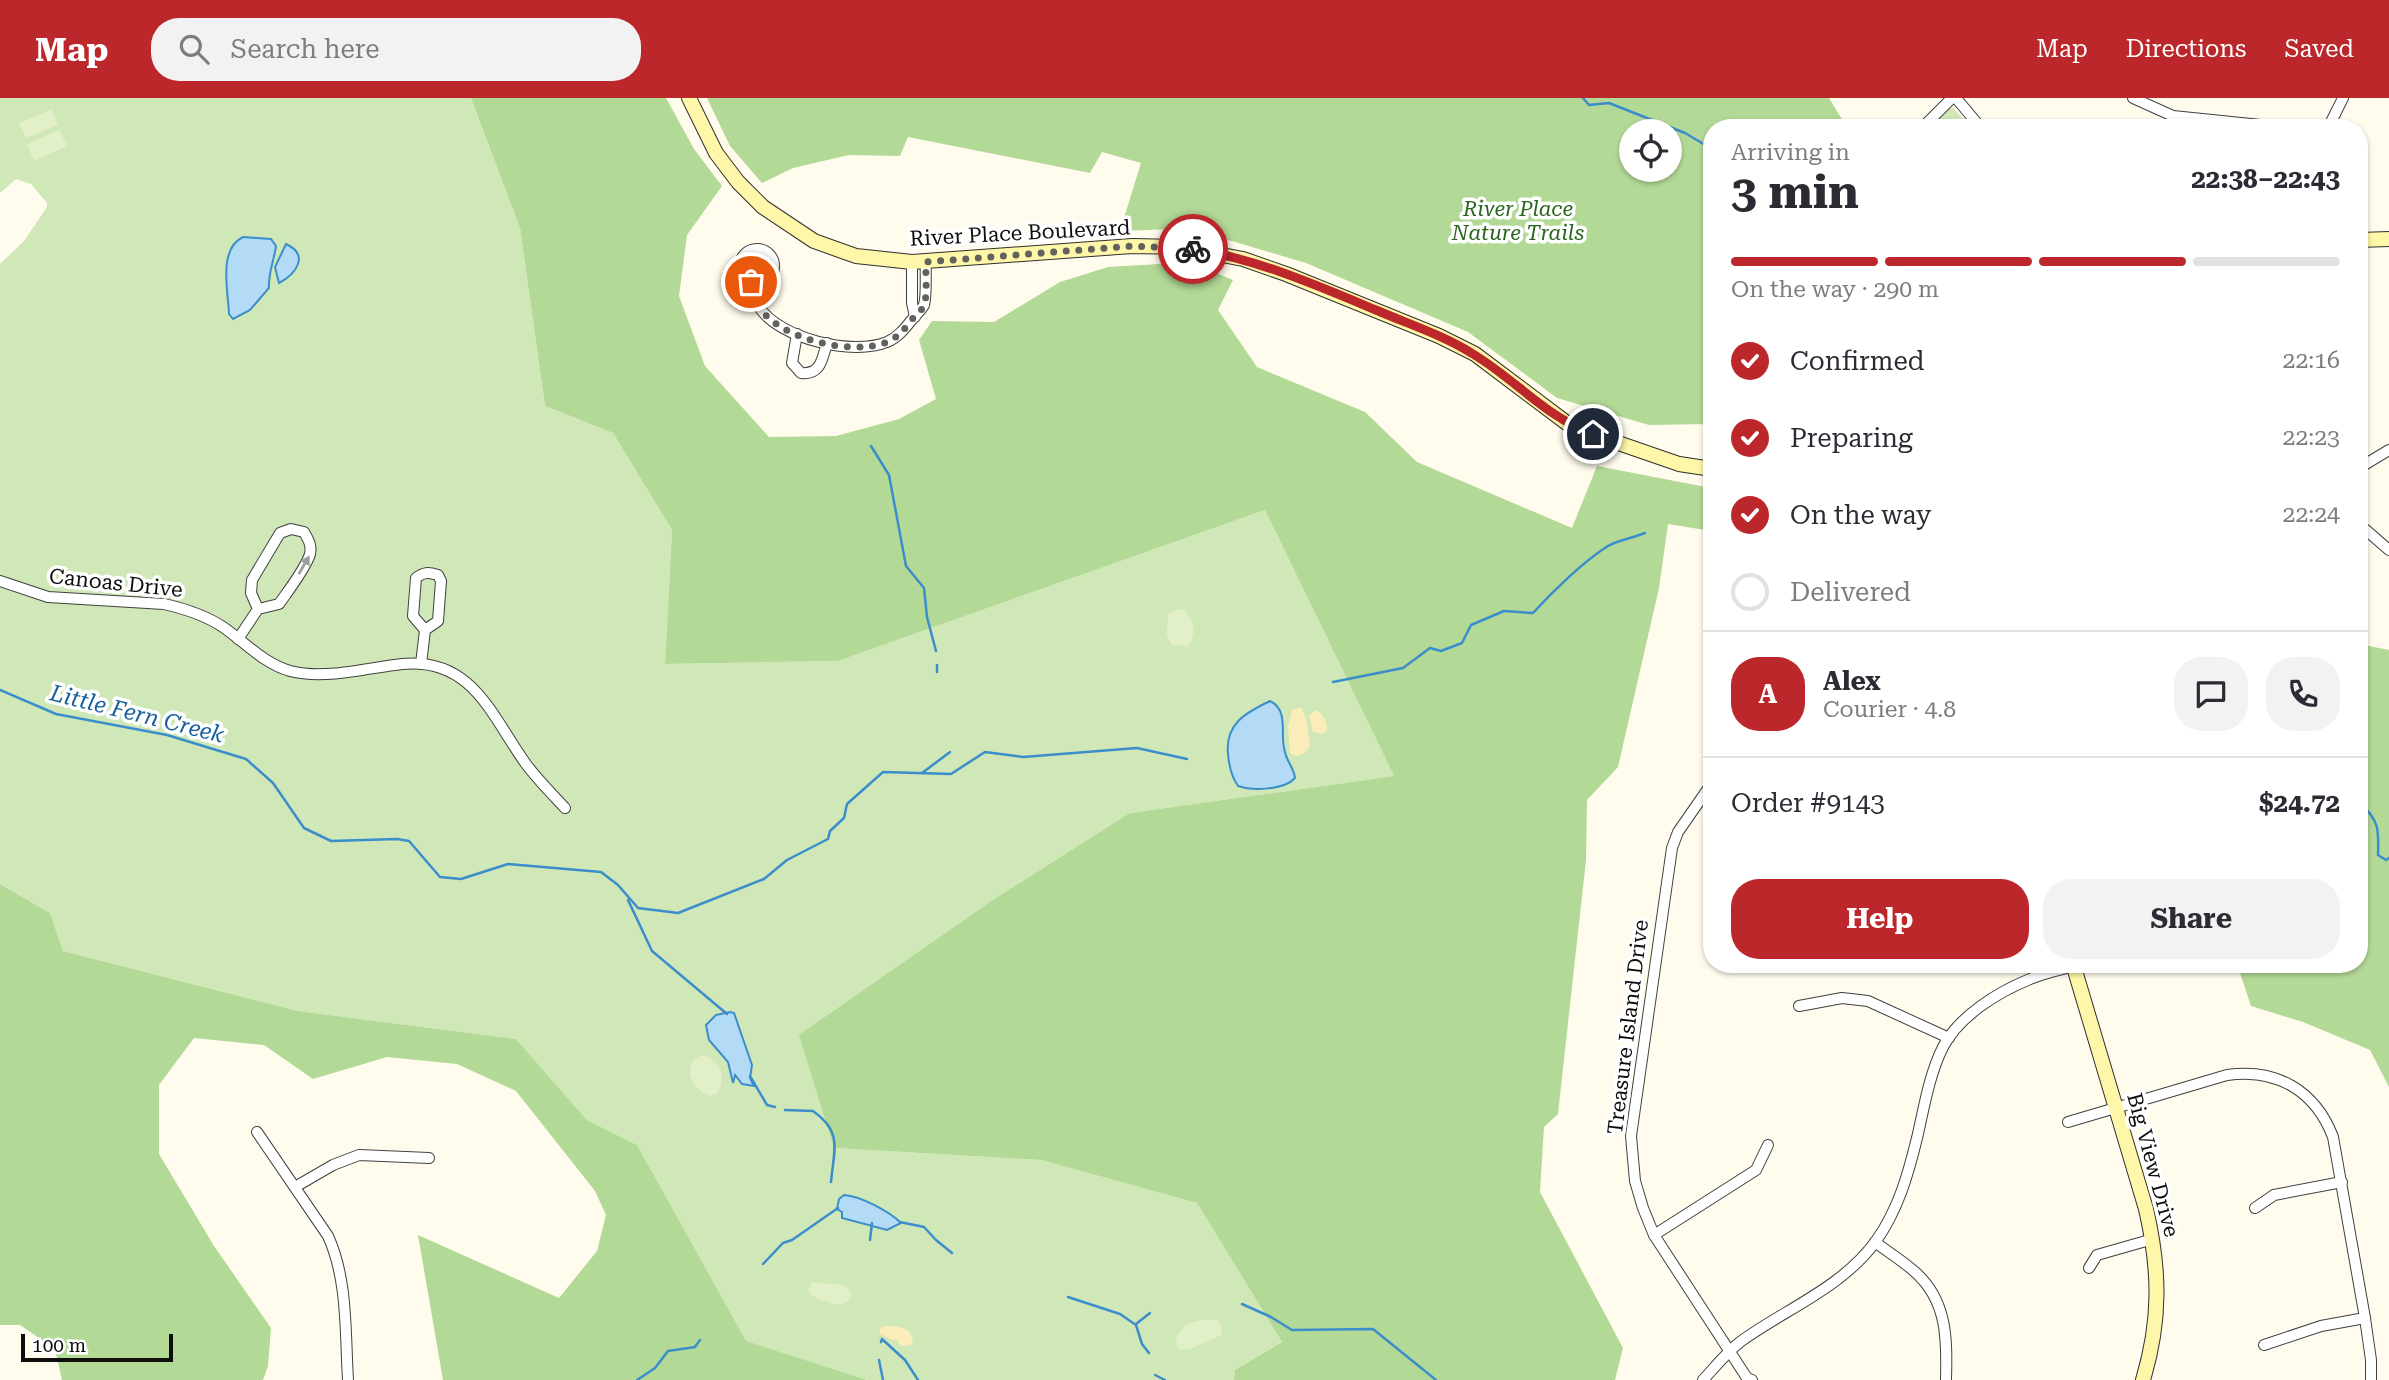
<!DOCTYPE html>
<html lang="en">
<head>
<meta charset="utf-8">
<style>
  :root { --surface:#fff; --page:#f2f2f3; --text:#2b2b33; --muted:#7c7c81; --line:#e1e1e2; --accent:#bb272a }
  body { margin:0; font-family:"Roboto Serif",serif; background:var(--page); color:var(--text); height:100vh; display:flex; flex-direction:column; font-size:26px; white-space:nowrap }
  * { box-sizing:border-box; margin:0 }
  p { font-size:23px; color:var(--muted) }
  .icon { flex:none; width:38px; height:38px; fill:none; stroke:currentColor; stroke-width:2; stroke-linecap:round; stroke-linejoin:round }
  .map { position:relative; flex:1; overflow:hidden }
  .sheet { position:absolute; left:1703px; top:21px; width:665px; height:854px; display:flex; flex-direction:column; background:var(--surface); border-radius:28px; box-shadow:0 2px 5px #0004 }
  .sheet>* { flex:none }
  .buttons { position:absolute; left:1619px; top:21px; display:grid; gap:14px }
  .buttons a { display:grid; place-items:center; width:63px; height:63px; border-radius:50%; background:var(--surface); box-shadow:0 2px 5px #0004; font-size:35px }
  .scale { position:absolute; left:21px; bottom:18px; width:152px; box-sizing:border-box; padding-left:7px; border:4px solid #0d0d0d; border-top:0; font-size:19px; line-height:24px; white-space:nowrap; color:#0d0d0d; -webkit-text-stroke:5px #fff; paint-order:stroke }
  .pin { position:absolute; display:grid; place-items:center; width:60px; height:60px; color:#fff; margin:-30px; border:4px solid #fff; border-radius:50%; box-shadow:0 2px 7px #0007 }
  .courier { position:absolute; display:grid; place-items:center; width:70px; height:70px; margin:-35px; border:5px solid #bb272a; border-radius:50%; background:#fff; color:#222; box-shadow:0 2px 9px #0007 }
  .overview em { font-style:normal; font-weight:700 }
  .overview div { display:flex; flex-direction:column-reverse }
  .overview { display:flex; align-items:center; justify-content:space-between; height:119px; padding:0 28px }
  h1 { font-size:46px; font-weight:700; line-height:52px }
  .bar { display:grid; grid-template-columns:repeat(4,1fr); gap:10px 7px; align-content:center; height:84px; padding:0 28px }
  .bar i { height:9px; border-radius:5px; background:var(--line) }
  .bar .current { background:var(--accent) }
  .bar p { grid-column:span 4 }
  .line { display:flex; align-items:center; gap:18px; padding:0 28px; border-top:2px solid var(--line) }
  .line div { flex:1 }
  .round { display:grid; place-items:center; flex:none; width:74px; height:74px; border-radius:28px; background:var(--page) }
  ol { padding:0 28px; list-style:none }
  li { display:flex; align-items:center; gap:21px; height:77px }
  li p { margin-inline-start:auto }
  li .icon { padding:7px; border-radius:50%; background:var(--accent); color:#fff; stroke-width:4 }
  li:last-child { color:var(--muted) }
  li i { width:38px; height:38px; border:4px solid var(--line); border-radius:50% }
  .cta { display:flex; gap:14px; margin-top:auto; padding:14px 28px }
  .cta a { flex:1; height:80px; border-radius:28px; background:var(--accent); color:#fff; font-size:28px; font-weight:700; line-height:80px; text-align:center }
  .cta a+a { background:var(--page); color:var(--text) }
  header { display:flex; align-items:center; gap:42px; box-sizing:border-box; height:98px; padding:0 35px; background:var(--accent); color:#fff }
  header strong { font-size:33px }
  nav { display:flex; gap:38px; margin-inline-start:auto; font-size:24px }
  .search { width:490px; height:63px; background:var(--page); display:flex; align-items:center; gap:18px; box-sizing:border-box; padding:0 24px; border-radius:28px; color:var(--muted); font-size:26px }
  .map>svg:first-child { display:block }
  .green { fill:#d0e8b8 }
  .forest { fill:#b3d997; fill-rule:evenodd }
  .sand { fill:#faedba }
  .pitch { fill:#e2f0c9 }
  .water { fill:#b3dbf5; stroke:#3b8ecb; stroke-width:2 }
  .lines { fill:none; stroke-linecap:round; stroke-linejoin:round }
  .stream { stroke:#3b8ecb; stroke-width:2.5 }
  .street-casing { stroke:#404040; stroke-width:12 }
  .secondary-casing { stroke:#2f2f2f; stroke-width:16 }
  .street { stroke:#fff; stroke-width:10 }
  .secondary { stroke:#fef6a9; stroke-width:14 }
  .oneway { fill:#9e9e9e }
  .done { stroke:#62615b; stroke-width:7; stroke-dasharray:0 12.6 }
  .route { stroke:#bb272a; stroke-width:9 }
  .labels { text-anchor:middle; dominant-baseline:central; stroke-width:7; stroke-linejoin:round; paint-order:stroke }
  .park-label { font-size:21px; font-style:italic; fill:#2b641e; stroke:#fff }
  .street-label { font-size:21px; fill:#0d0d0d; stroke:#fff }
  .water-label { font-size:23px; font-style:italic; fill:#18609d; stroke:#fff }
</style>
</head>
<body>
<header>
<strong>Map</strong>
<div class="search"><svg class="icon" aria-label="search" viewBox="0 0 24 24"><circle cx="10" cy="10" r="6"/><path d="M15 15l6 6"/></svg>Search here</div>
<nav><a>Map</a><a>Directions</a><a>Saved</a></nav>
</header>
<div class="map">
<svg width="2389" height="1282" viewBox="0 0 2389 1282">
  <rect width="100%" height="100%" fill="#fffced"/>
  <g class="green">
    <polygon points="0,0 471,0 520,130 545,308 613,335 672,432 665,566 838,563 1265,412 1394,678 1130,715 834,1050 1041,1062 1197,1105 1282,1244 1235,1272 1234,1282 867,1282 746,1244 637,1047 587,1022 516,941 298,913 63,853 50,815 0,786 0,166 24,143 47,109 47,105 31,86 16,81 0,95"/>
    <polygon points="1953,10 1972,30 1931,30 1949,11"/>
  </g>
  <g class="forest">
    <polygon points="471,0 666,0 694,51 722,88 687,137 679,198 705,268 769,339 836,338 899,321 936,301 919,242 932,223 994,224 1060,184 1108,169 1159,166 1204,170 1233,182 1218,212 1257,269 1365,314 1417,364 1572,430 1597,368 1711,390 1711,433 1668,426 1659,490 1618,669 1587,702 1586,762 1558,1016 1544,1029 1540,1094 1623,1250 1615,1282 1234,1282 1235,1272 1282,1244 1197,1105 1041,1062 834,1050 799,937 993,802 1130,715 1394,678 1265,412 838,563 665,566 672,432 613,335 545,308 520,130"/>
    <path d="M707,0h1122l14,23 -2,7h-129l-1,296 -62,1 -92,-27 -89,-66 -162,-69 -74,-22 -57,-12 -55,2 21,-68 -39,-11 -12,21 -182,-36 -8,19 -51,-1 -56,13 -31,15 -32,-37zM1670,33v39h-39v-39z"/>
    <polygon points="2359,546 2389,552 2389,989 2370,952 2303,924 2251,908 2237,866 2359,866"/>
    <polygon points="0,786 50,815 63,853 298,913 516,941 587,1022 637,1047 746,1243 867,1282 443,1282 418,1137 559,1200 597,1153 606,1117 595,1093 516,993 457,966 387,959 313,981 264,947 194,940 159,987 159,1056 214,1148 271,1230 268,1268 263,1282 62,1282 55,1251 20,1227 0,1227"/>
  </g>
  <g class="sand">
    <polygon points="1301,609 1306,620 1310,648 1305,655 1296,658 1290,655 1288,629 1292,612"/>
    <path d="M1316,612c7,4 11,11 11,20l-4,4 -10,-2 -4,-17z"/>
    <polygon points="886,1228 900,1229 909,1233 913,1242 911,1247 901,1248 896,1241 892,1242 880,1236 880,1230"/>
  </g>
  <g class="pitch">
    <polygon points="52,11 58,27 26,40 19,25"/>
    <polygon points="59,32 67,48 34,63 27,46"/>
    <path d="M1178,511l5,1c12,10 14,25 4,37l-16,-3 -4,-9 1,-21z"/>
    <path d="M702,957c18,4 24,22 16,38l-8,3c-18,-6 -31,-32 -8,-41z"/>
    <path d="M812,1184l31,3 8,7v6l-9,7c-12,-3 -27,-4 -34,-15z"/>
    <path d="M1202,1222h14l4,3 2,7 -1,5 -33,15 -10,-1 -2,-10c5,-12 13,-17 26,-19z"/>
  </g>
  <g class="water">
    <path d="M243,139l28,2 5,7c-2,15 -8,27 -7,42l-19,22 -17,9 -4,-5c-1,-24 -11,-65 14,-77z"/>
    <path d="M286,146c24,11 10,30 -7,39l-4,-16z"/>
    <path d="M1270,603c20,10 9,34 15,51 2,10 9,16 10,26 -11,12 -42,13 -57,8 -7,-10 -9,-20 -10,-32 -3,-30 17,-41 42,-53z"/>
    <polygon points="730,914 734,915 752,967 750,980 754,988 742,986 735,977 733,985 728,964 709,942 706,927 716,917"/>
    <path d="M844,1097c16,1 45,16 57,28l-14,7 -45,-12v-6l-5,-3 2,-10z"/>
  </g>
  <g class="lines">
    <g class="stream">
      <polyline points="1583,0 1589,7 1609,5 1685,35 1712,51"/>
      <polyline points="871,348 889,377 906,468 924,490 927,519 936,553"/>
      <polyline points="937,567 937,574"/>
      <path d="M1333,584l70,-14 27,-20 11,3 21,-8 9,-18 33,-14 29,2c20,-22 51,-52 75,-67 10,-6 25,-8 37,-13"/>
      <polyline points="0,592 56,616 167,637 246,661 273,685 304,730 331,743 397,741 409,743 440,779 461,781 508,766 601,774 618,787 638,810 678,815 764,781 787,762 828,741 830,733 844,720 847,706 883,674 951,676 985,654 1023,659 1137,650 1187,661"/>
      <polyline points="922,675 950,654"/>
      <path d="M2359,704c20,18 20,27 19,53l8,5 3,-2"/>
      <polyline points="628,802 652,853 727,916"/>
      <polyline points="750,978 767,1007 775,1009"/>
      <path d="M785,1012l28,1c30,21 21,38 18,71"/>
      <polyline points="900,1124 924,1129 936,1142 952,1155"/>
      <polyline points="870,1142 872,1125"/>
      <polyline points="763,1166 783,1145 792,1142 838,1110"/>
      <polyline points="1068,1199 1120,1216 1136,1227 1142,1246 1149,1255"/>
      <polyline points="1242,1206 1271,1219 1292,1232 1373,1231 1436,1282"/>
      <polyline points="1136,1226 1150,1215"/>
      <polyline points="881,1244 882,1241 905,1262 918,1282"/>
      <polyline points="879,1262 883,1282"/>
      <polyline points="1155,1277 1165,1282"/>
      <polyline points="637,1282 655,1270 668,1253 695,1249 700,1242"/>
    </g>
    <defs>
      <g id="street">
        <polyline points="1956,0 1981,30"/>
        <polyline points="2133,0 2173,18 2289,30"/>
        <polyline points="1922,30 1952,0"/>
        <polyline points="2328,30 2343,0"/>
        <circle cx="757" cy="168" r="17"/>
        <polyline points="912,164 912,205 915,219"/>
        <path d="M751,184c2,9 3,18 8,25 21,32 94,49 128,35 12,-5 19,-15 27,-25 3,-3 8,-8 10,-12 3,-10 1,-32 2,-43"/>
        <path d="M797,236l-5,29 9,10c20,2 21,-14 26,-30"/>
        <polyline points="2359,370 2389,352"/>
        <polyline points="2359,426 2389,452"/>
        <path d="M0,483l48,16 116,7c22,5 41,11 59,23 23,16 40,36 67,44 35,9 77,-3 112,-7 71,-7 90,53 124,100 12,16 26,30 39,44"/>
        <path d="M238,541l20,-30 21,-5c9,-13 27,-36 31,-50 2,-9 -2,-15 -6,-22l-13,-3 -11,4 -28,47 -1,13 7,16"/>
        <path d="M421,566l4,-34 -12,-14 3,-38c8,-6 12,-6 22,-3l3,6 -3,40 -13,9"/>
        <polyline points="1712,685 1678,734 1672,750 1631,1038 1635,1083 1643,1110 1654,1137 1747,1280 1752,1282"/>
        <polyline points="1799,908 1842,900 1868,903 1949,940"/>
        <path d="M2068,1024l159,-47c49,-7 88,15 106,62l32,181 6,42v20"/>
        <path d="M257,1034l71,104c20,44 17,96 20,144"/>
        <polyline points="295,1089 333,1067 359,1057 429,1060"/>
        <polyline points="2255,1110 2274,1097 2342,1084"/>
        <polyline points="1654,1137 1756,1072 1768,1047"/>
        <path d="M1875,1144c13,10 28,19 40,30 33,29 32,69 31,108"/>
        <polyline points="2089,1170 2097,1157 2153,1141"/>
        <polyline points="2264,1247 2321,1228 2365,1220"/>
        <path d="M1703,1282c12,-13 23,-27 37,-38 45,-33 102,-54 136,-101 22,-31 32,-66 41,-103 7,-30 12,-63 26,-91 16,-31 55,-55 87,-68 16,-7 34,-10 51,-15"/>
      </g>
      <g id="secondary">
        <polyline points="689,0 716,55 738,84 763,109 814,143 856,158 912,164 1132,148 1181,149 1243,161 1286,176 1439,238 1475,256 1572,329 1679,366 1712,371"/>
        <polyline points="2359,142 2389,141"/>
        <path d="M2073,866l73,245c14,61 15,111 -3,171"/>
      </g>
    </defs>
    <use href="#street" class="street-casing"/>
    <use href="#secondary" class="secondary-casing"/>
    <use href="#street" class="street"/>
    <use href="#secondary" class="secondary"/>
  </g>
  <defs><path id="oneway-solid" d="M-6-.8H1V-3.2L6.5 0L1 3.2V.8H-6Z" transform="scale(1.75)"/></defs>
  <use class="oneway" href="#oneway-solid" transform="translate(304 467) rotate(-60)"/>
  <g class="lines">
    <path class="done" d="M751,184c2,9 3,18 8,25 22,33 94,49 128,35 12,-5 19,-15 27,-25 3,-3 9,-8 10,-12 4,-10 1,-33 2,-43l206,-16 61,3"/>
    <path class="route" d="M1193,151c64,10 123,36 183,61 32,14 67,25 97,44 42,25 74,64 120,80"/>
  </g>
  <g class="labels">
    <g class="park-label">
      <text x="1518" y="111">River Place<tspan x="1518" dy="24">Nature Trails</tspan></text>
    </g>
    <g class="street-label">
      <text transform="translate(1020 135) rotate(-3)">River Place Boulevard</text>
      <text transform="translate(116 485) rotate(6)">Canoas Drive</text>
      <text transform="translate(1628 929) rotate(-83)">Treasure Island Drive</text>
      <text transform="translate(2153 1067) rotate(75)">Big View Drive</text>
    </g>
    <g class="water-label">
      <text transform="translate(137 616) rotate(14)">Little Fern Creek</text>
    </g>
  </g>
</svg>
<div class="buttons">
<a><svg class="icon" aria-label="locate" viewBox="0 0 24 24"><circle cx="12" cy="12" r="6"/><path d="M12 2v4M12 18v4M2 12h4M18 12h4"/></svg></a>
</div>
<div class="scale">100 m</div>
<div class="pin" style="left:751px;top:184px;background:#ea580c"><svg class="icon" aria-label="bag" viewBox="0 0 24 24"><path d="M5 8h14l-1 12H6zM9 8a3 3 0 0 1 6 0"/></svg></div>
<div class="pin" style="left:1593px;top:336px;background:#1f2937"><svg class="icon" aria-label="home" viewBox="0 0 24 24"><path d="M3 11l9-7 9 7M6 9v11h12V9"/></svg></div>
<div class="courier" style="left:1193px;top:151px"><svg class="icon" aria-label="bike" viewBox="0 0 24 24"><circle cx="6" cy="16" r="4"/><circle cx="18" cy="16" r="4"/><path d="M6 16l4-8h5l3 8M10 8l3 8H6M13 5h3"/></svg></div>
<section class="sheet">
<div class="overview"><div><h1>3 min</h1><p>Arriving in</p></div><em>22:38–22:43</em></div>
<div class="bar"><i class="current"></i><i class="current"></i><i class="current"></i><i></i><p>On the way · 290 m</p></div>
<ol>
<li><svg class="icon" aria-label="check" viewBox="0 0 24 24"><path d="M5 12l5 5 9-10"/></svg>Confirmed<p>22:16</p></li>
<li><svg class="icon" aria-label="check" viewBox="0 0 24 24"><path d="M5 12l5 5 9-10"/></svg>Preparing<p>22:23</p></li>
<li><svg class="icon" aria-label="check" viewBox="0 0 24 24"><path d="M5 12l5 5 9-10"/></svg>On the way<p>22:24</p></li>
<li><i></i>Delivered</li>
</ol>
<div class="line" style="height:126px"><b class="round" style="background:var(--accent);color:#fff">A</b><div><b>Alex</b><p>Courier · 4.8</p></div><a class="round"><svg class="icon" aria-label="chat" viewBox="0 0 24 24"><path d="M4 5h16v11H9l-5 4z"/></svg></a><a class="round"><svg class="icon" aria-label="phone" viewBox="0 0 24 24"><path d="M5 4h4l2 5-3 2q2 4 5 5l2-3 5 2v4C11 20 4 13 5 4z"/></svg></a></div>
<div class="line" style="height:91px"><div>Order #9143</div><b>$24.72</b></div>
<div class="cta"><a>Help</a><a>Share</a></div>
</section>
</div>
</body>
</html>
